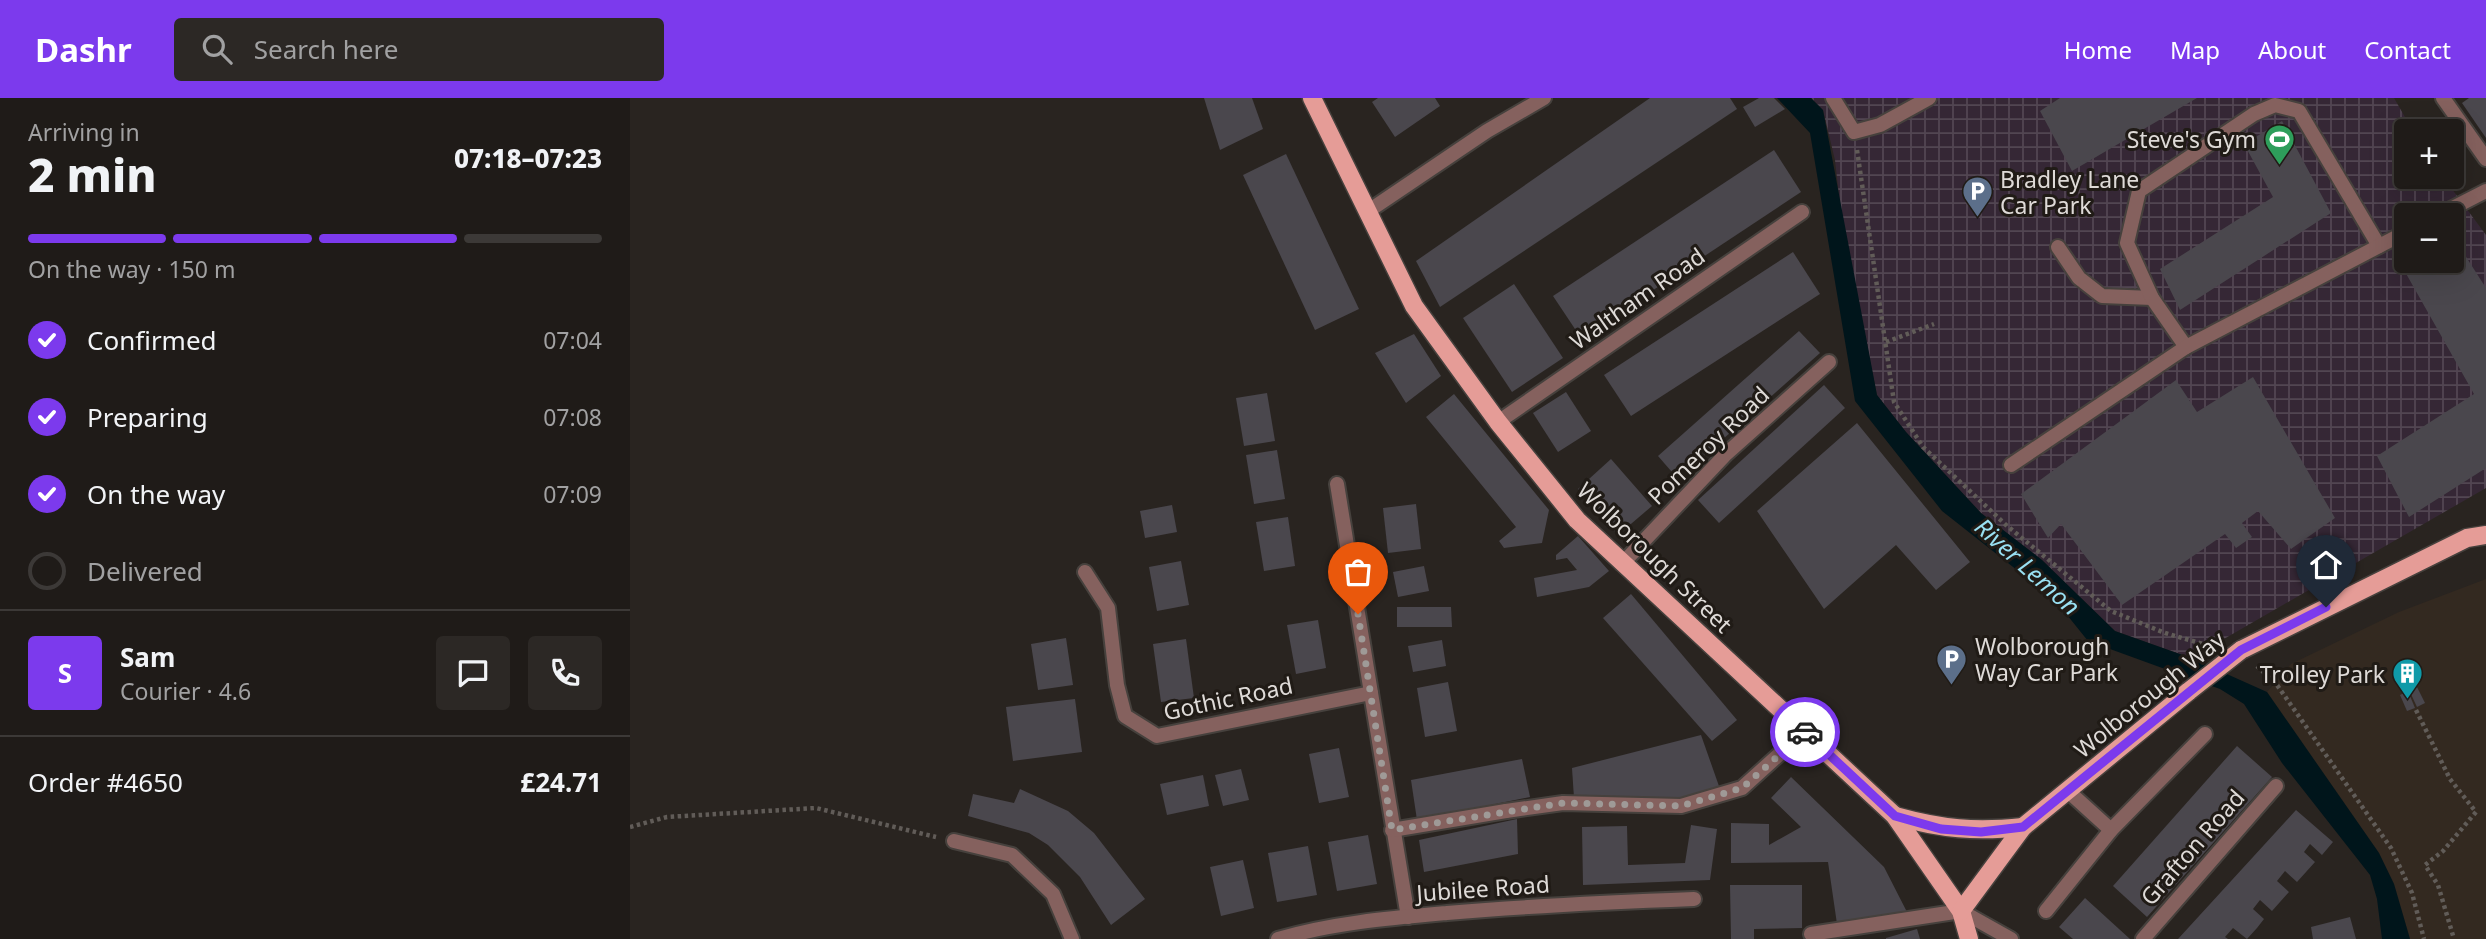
<!DOCTYPE html>
<html lang="en">
<head>
<meta charset="utf-8">
<style>
  :root { --surface:#1f1b18; --page:#2c2825; --text:#f1f3f6; --muted:#a1a1a2; --line:#3c3937; --accent:#7c3aed }
  body { margin:0; font-family:"Noto Sans",sans-serif; background:var(--page); color:var(--text); height:100vh; display:flex; flex-direction:column; font-size:26px; white-space:nowrap }
  * { box-sizing:border-box; margin:0 }
  p { font-size:23px; color:var(--muted) }
  .icon { flex:none; width:38px; height:38px; fill:none; stroke:currentColor; stroke-width:2; stroke-linecap:round; stroke-linejoin:round }
  .map { position:relative; flex:1; overflow:hidden }
  .drawer { display:flex; flex-direction:column; background:var(--surface); width:630px }
  .drawer>* { flex:none }
  .fabs { position:absolute; left:1764px; top:21px; display:grid; gap:14px }
  .fabs a { display:grid; place-items:center; width:70px; height:70px; border-radius:7px; background:var(--surface); box-shadow:0 7px 28px #0002,0 0 0 2px var(--line); font-size:35px }
  .pin { position:absolute; display:grid; place-items:center; width:60px; height:60px; color:#fff; margin:-72px -30px; border-radius:50% 50% 50% 0; rotate:-45deg; box-shadow:0 0 7px #0007 }
  .pin .icon { rotate:45deg }
  .courier { position:absolute; display:grid; place-items:center; width:70px; height:70px; margin:-35px; border:5px solid #7c3aed; border-radius:50%; background:#fff; color:#222; box-shadow:0 2px 9px #0007 }
  .summary em { font-style:normal; font-weight:800 }
  .summary div { display:flex; flex-direction:column-reverse }
  .summary { display:flex; align-items:center; justify-content:space-between; height:119px; padding:0 28px }
  h1 { font-size:46px; font-weight:800; line-height:52px }
  .bar { display:grid; grid-template-columns:repeat(4,1fr); gap:10px 7px; align-content:center; height:84px; padding:0 28px }
  .bar i { height:9px; border-radius:5px; background:var(--line) }
  .bar .on { background:var(--accent) }
  .bar p { grid-column:span 4 }
  .line { display:flex; align-items:center; gap:18px; padding:0 28px; border-top:2px solid var(--line) }
  .line div { flex:1 }
  .round { display:grid; place-items:center; flex:none; width:74px; height:74px; border-radius:7px; background:var(--page) }
  ol { padding:0 28px; list-style:none }
  li { display:flex; align-items:center; gap:21px; height:77px }
  li p { margin-inline-start:auto }
  li .icon { padding:7px; border-radius:50%; background:var(--accent); color:#fff; stroke-width:4 }
  li:last-child { color:var(--muted) }
  li i { width:38px; height:38px; border:4px solid var(--line); border-radius:50% }
  header { display:flex; align-items:center; gap:42px; box-sizing:border-box; height:98px; padding:0 35px; background:var(--accent); color:#fff }
  header strong { font-size:33px }
  nav { display:flex; gap:38px; margin-inline-start:auto; font-size:24px }
  .search { width:490px; height:63px; background:var(--page); display:flex; align-items:center; gap:18px; box-sizing:border-box; padding:0 24px; border-radius:7px; color:var(--muted); font-size:26px }
  main { display:flex; flex:1; min-height:0 }
  .map>svg:first-child { display:block }
  .built { fill:#332920 }
  .industrial { fill:url(#industrial-grid); fill-rule:evenodd }
  .water { fill:#00151b }
  .building { fill:#4a474d }
  .lines { fill:none; stroke-linecap:round; stroke-linejoin:round }
  .service-casing { stroke:#46413d; stroke-width:18 }
  .minor-casing { stroke:#46413d; stroke-width:18 }
  .primary-casing { stroke:#46413d; stroke-width:21 }
  .path { stroke:#615c58; stroke-width:4.5; stroke-dasharray:3.5 3.5; stroke-linecap:butt }
  .service { stroke:#85615e; stroke-width:14 }
  .minor { stroke:#85615e; stroke-width:14 }
  .primary { stroke:#e59c97; stroke-width:18 }
  .primary-bridge-casing { stroke:#46413d; stroke-width:21; stroke-linecap:butt }
  .primary-bridge { stroke:#e59c97; stroke-width:18 }
  .done { stroke:#9f9a97; stroke-width:7; stroke-dasharray:0 12.6 }
  .route { stroke:#7c3aed; stroke-width:9 }
  .labels { text-anchor:middle; dominant-baseline:central; stroke-width:6; stroke-linejoin:round; paint-order:stroke }
  .poi-label { font-size:23px; fill:#dedad7; stroke:#201b16; text-anchor:end }
  .street-label { font-size:23px; fill:#dedad7; stroke:#201b16 }
  .water-label { font-size:24px; font-style:italic; fill:#99e0f2; stroke:#201b16 }
</style>
</head>
<body>
<header>
<strong>Dashr</strong>
<div class="search"><svg class="icon" aria-label="search" viewBox="0 0 24 24"><circle cx="10" cy="10" r="6"/><path d="M15 15l6 6"/></svg>Search here</div>
<nav><a>Home</a><a>Map</a><a>About</a><a>Contact</a></nav>
</header>
<main>
<section class="drawer">
<div class="summary"><div><h1>2 min</h1><p>Arriving in</p></div><em>07:18–07:23</em></div>
<div class="bar"><i class="on"></i><i class="on"></i><i class="on"></i><i></i><p>On the way · 150 m</p></div>
<ol>
<li><svg class="icon" aria-label="check" viewBox="0 0 24 24"><path d="M5 12l5 5 9-10"/></svg>Confirmed<p>07:04</p></li>
<li><svg class="icon" aria-label="check" viewBox="0 0 24 24"><path d="M5 12l5 5 9-10"/></svg>Preparing<p>07:08</p></li>
<li><svg class="icon" aria-label="check" viewBox="0 0 24 24"><path d="M5 12l5 5 9-10"/></svg>On the way<p>07:09</p></li>
<li><i></i>Delivered</li>
</ol>
<div class="line" style="height:126px"><b class="round" style="background:var(--accent);color:#fff">S</b><div><b>Sam</b><p>Courier · 4.6</p></div><a class="round"><svg class="icon" aria-label="chat" viewBox="0 0 24 24"><path d="M4 5h16v11H9l-5 4z"/></svg></a><a class="round"><svg class="icon" aria-label="phone" viewBox="0 0 24 24"><path d="M5 4h4l2 5-3 2q2 4 5 5l2-3 5 2v4C11 20 4 13 5 4z"/></svg></a></div>
<div class="line" style="height:91px"><div>Order #4650</div><b>£24.71</b></div>
</section>
<div class="map">
<svg width="1856" height="841" viewBox="0 0 1856 841">
  <defs>
    <pattern id="industrial-grid" width="8" height="8" patternUnits="userSpaceOnUse" patternTransform="scale(1.75)"><rect width="8" height="8" fill="#352735"/><path d="M0 4h8M4 0v8" fill="none" stroke="#524652"/></pattern>
  </defs>
  <rect width="100%" height="100%" fill="#292420"/>
  <polygon class="built" points="1856,481 1856,841 1780,841 1764,786 1749,755 1637,594 1661,566 1769,514"/>
  <path class="industrial" d="M1181,0h583l19,33h-7v46h37l43,58v253l-295,170 -76,-27 -73,-71 -61,-47 -75,-81 -29,-37 -36,-181 -6,-54 -12,-50zM1776,117h46v46h-46z"/>
  <polygon class="water" points="1147,0 1181,0 1193,12 1247,297 1276,334 1351,415 1412,462 1485,533 1561,560 1637,594 1749,755 1764,786 1780,841 1752,841 1747,801 1740,777 1652,665 1614,606 1590,591 1458,543 1425,502 1312,413 1225,303 1180,35"/>
  <g class="building">
    <polygon points="574,0 622,0 633,31 590,52"/>
    <polygon points="748,0 805,0 810,8 765,39 742,4"/>
    <polygon points="1020,0 1100,0 1107,11 810,209 786,163"/>
    <polygon points="1129,0 1144,0 1155,11 1125,29 1113,9"/>
    <polygon points="1430,0 1567,0 1442,73 1410,13"/>
    <polygon points="1839,0 1856,0 1856,40 1832,5"/>
    <polygon points="1652,23 1701,115 1550,212 1530,171 1643,99 1614,46"/>
    <polygon points="1144,52 1171,94 951,240 923,198"/>
    <polygon points="656,56 729,211 685,232 613,77"/>
    <polygon points="1824,140 1856,190 1856,370 1779,419 1747,358 1844,296 1774,172 1788,163 1822,163"/>
    <polygon points="1163,154 1190,196 1001,318 974,277"/>
    <polygon points="884,186 933,260 882,294 833,220"/>
    <polygon points="1169,233 1190,255 1048,381 1028,358"/>
    <polygon points="784,236 811,278 776,305 745,255"/>
    <polygon points="1623,279 1705,420 1661,451 1628,413 1612,425 1622,439 1606,450 1595,436 1492,507 1431,426 1418,440 1391,396 1546,282 1567,314"/>
    <polygon points="1194,287 1215,310 1089,425 1068,402"/>
    <polygon points="936,294 961,333 928,354 903,315"/>
    <polygon points="637,295 645,343 614,348 606,300"/>
    <polygon points="824,296 919,412 912,445 874,450 869,443 886,429 796,319"/>
    <polygon points="1227,325 1340,464 1306,492 1266,447 1194,511 1127,413"/>
    <polygon points="647,352 655,401 624,406 616,357"/>
    <polygon points="981,361 1022,408 988,437 948,391"/>
    <polygon points="786,406 791,451 758,455 753,410"/>
    <polygon points="542,407 547,434 515,440 510,413"/>
    <polygon points="658,419 665,468 634,473 626,424"/>
    <polygon points="948,438 979,473 959,489 907,499 904,480 947,472 937,460 926,462 926,457"/>
    <polygon points="551,463 559,507 527,513 519,469"/>
    <polygon points="794,468 799,493 768,499 763,474"/>
    <polygon points="1001,496 1107,622 1082,643 973,520"/>
    <polygon points="767,509 821,509 822,529 767,529"/>
    <polygon points="688,522 696,570 666,576 657,527"/>
    <polygon points="436,540 443,587 408,592 401,546"/>
    <polygon points="556,541 564,600 531,604 523,546"/>
    <polygon points="812,542 816,568 783,574 778,548"/>
    <polygon points="818,584 827,633 795,639 787,590"/>
    <polygon points="1787,589 1795,605 1787,609 1779,592"/>
    <polygon points="1778,593 1785,610 1777,613 1770,597"/>
    <polygon points="445,601 452,654 383,663 376,609"/>
    <polygon points="1071,637 1090,691 1059,699 944,700 942,670"/>
    <polygon points="1607,648 1642,679 1517,819 1483,788"/>
    <polygon points="709,650 719,699 689,705 679,656"/>
    <polygon points="892,661 900,699 787,722 781,682"/>
    <polygon points="611,671 619,702 593,708 585,677"/>
    <polygon points="573,677 579,708 537,717 530,686"/>
    <polygon points="1161,679 1254,769 1277,814 1207,826 1198,764 1101,765 1101,725 1139,726 1139,747 1171,729 1141,700"/>
    <polygon points="390,691 438,713 464,735 515,801 481,827 450,779 418,747 399,735 338,718 343,696 384,705"/>
    <polygon points="1666,712 1703,744 1692,757 1680,746 1674,754 1685,764 1667,784 1655,773 1647,783 1659,794 1642,813 1630,802 1623,811 1634,821 1627,830 1617,841 1603,830 1595,839 1598,841 1548,841"/>
    <polygon points="887,721 888,756 794,774 789,742"/>
    <polygon points="1061,727 1087,731 1080,782 953,787 952,729 997,728 998,767 1055,765"/>
    <polygon points="738,737 747,786 707,793 698,744"/>
    <polygon points="678,748 687,797 647,804 638,755"/>
    <polygon points="613,762 624,810 591,818 580,769"/>
    <polygon points="1100,787 1172,787 1172,830 1124,831 1124,841 1101,841"/>
    <polygon points="1455,800 1500,841 1443,841 1429,829"/>
    <polygon points="1720,819 1726,841 1683,841 1681,829"/>
    <polygon points="1287,831 1290,841 1256,841 1256,840"/>
  </g>
  <g class="lines">
    <defs>
      <g id="service">
        <polyline points="1203,0 1224,34 1250,27 1299,0"/>
        <polyline points="1809,117 1856,93"/>
        <polyline points="1428,149 1449,180 1472,198 1522,200"/>
        <polyline points="1556,249 1522,200 1497,145 1509,93 1624,16 1645,7 1669,13 1749,148"/>
        <polyline points="1381,367 1556,249 1776,134"/>
        <polyline points="876,713 933,705 1051,708 1112,690 1174,634"/>
      </g>
      <g id="minor">
        <polyline points="1813,0 1856,61"/>
        <polyline points="737,114 857,33 914,0"/>
        <polyline points="868,324 1172,114"/>
        <polyline points="707,386 741,595"/>
        <polyline points="992,466 1096,356 1199,264"/>
        <polyline points="455,474 478,510 487,587 495,618 527,638 741,595 778,819"/>
        <polyline points="1438,693 1481,732"/>
        <polyline points="762,732 876,713"/>
        <polyline points="324,743 382,757 423,796 442,841"/>
        <polyline points="1416,813 1481,732 1575,636"/>
        <polyline points="1181,836 1331,813 1381,841"/>
        <path d="M648,841c54,-16 113,-21 169,-26 83,-7 165,-11 247,-14"/>
        <polyline points="1513,841 1646,688"/>
      </g>
      <g id="primary">
        <polyline points="682,0 784,208 868,324 947,422 1265,718 1331,813 1339,841"/>
        <polyline points="1611,552 1837,440 1856,437"/>
        <path d="M1265,718c47,13 80,16 128,11"/>
        <polyline points="1331,813 1393,729 1559,593"/>
      </g>
    </defs>
    <use href="#service" class="service-casing"/>
    <use href="#minor" class="minor-casing"/>
    <use href="#primary" class="primary-casing"/>
    <g class="path">
      <polyline points="1227,52 1264,304 1293,349 1376,427 1481,513 1535,535 1580,548"/>
      <polyline points="1256,244 1304,226"/>
      <polyline points="1627,568 1647,587 1761,750 1782,795 1794,841"/>
      <polyline points="1786,612 1820,681 1846,714 1813,753 1795,767 1808,787 1824,841"/>
      <polyline points="0,729 37,719 186,710 306,739"/>
    </g>
    <use href="#service" class="service"/>
    <use href="#minor" class="minor"/>
    <use href="#primary" class="primary"/>
    <defs>
      <polyline id="primary-bridge" points="1559,593 1611,552"/>
    </defs>
    <use href="#primary-bridge" class="primary-bridge-casing"/>
    <use href="#primary-bridge" class="primary-bridge"/>
  </g>
  <g class="lines">
    <polyline class="done" points="728,516 762,732 933,705 1051,708 1112,690 1175,634"/>
    <polyline class="route" points="1175,634 1265,718 1311,731 1351,734 1393,729 1611,552 1696,509"/>
  </g>
  <defs>
    <symbol id="stadium-pin" viewBox="-11 -11 22 30"><path d="M0 17L-7.5 6A9.5 9.5 0 1 1 7.5 6Z" fill="#2e9e5b" stroke="#201b16"/><path d="M0-5a6.5 5 0 1 0 0 10a6.5 5 0 1 0 0-10ZM-3.5-1.8h7v3.6h-7Z" fill="#fff"/></symbol>
    <symbol id="parking-pin" viewBox="-11 -11 22 30"><path d="M0 17L-7.5 6A9.5 9.5 0 1 1 7.5 6Z" fill="#5c6f8a" stroke="#201b16"/><path d="M-3.5-5.5H1a3.5 3.5 0 0 1 0 7H-1V5.5H-3.5ZM-1-3.4V-.6H.8a1.4 1.4 0 0 0 0-2.8Z" fill="#fff"/></symbol>
    <symbol id="building-pin" viewBox="-11 -11 22 30"><path d="M0 17L-7.5 6A9.5 9.5 0 1 1 7.5 6Z" fill="#0f9aa8" stroke="#201b16"/><path d="M-4-6H4V6H1V3H-1V6H-4ZM-2.5-4.3h1.7v1.8h-1.7ZM.8-4.3h1.7v1.8H.8ZM-2.5-1h1.7V.8h-1.7ZM.8-1h1.7V.8H.8Z" fill="#fff"/></symbol>
  </defs>
  <g fill-rule="evenodd">
    <use href="#stadium-pin" x="1632" y="24" width="35" height="47"/>
    <use href="#parking-pin" x="1330" y="76" width="35" height="47"/>
    <use href="#parking-pin" x="1304" y="544" width="35" height="47"/>
    <use href="#building-pin" x="1760" y="558" width="35" height="47"/>
  </g>
  <g class="labels">
    <g class="poi-label">
      <text x="1626" y="41">Steve's Gym</text>
      <text x="1370" y="81" text-anchor="start">Bradley Lane<tspan x="1370" dy="26">Car Park</tspan></text>
      <text x="1345" y="548" text-anchor="start">Wolborough<tspan x="1345" dy="26">Way Car Park</tspan></text>
      <text x="1755" y="576">Trolley Park</text>
    </g>
    <g class="street-label">
      <text transform="translate(1007 200) rotate(-35)">Waltham Road</text>
      <text transform="translate(1078 347) rotate(-44)">Pomeroy Road</text>
      <text transform="translate(1025 459) rotate(44)">Wolborough Street</text>
      <text transform="translate(1519 596) rotate(-39)">Wolborough Way</text>
      <text transform="translate(598 600) rotate(-12)">Gothic Road</text>
      <text transform="translate(1562 749) rotate(-49)">Grafton Road</text>
      <text transform="translate(853 790) rotate(-4)">Jubilee Road</text>
    </g>
    <g class="water-label">
      <text transform="translate(1398 468) rotate(42)">River Lemon</text>
    </g>
  </g>
</svg>
<div class="fabs">
<a>+</a>
<a>−</a>
</div>
<div class="pin" style="left:728px;top:516px;background:#ea580c"><svg class="icon" aria-label="bag" viewBox="0 0 24 24"><path d="M5 8h14l-1 12H6zM9 8a3 3 0 0 1 6 0"/></svg></div>
<div class="pin" style="left:1696px;top:509px;background:#1f2937"><svg class="icon" aria-label="home" viewBox="0 0 24 24"><path d="M3 11l9-7 9 7M6 9v11h12V9"/></svg></div>
<div class="courier" style="left:1175px;top:634px"><svg class="icon" aria-label="car" viewBox="0 0 24 24"><path d="M5 17H2v-5l4-1 3-4h7l3 4 3 1v5h-3M9 17h6M6 11h13"/><circle cx="7" cy="17" r="2"/><circle cx="17" cy="17" r="2"/></svg></div>
</div>
</main>
</body>
</html>
